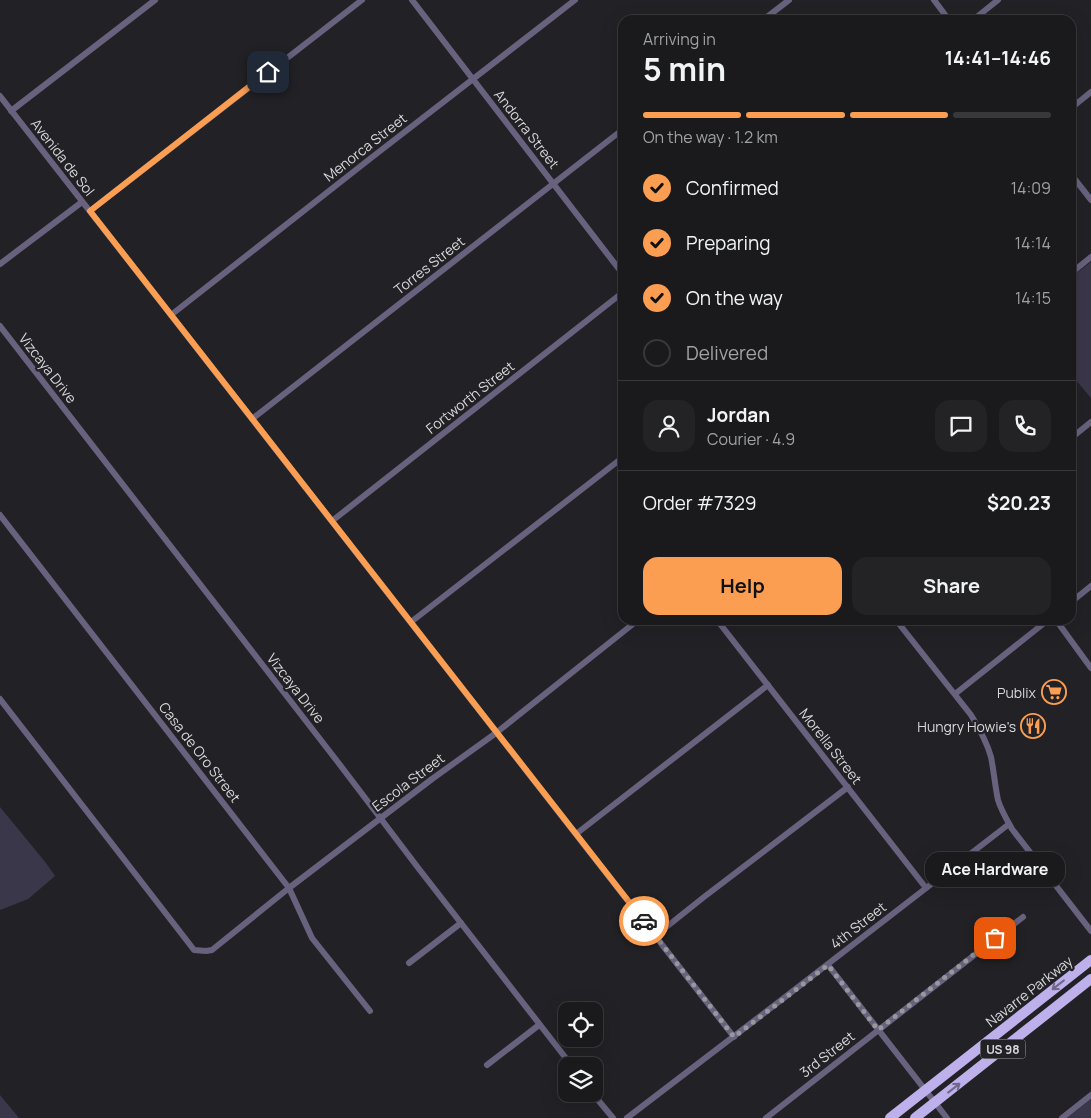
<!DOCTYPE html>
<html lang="en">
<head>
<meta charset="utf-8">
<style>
  :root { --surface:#1a1a1c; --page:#232325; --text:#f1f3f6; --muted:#9fa1a3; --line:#38383b; --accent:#fb9e52 }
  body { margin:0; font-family:Manrope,sans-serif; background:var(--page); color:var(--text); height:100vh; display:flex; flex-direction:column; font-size:19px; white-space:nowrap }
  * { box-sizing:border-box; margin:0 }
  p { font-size:16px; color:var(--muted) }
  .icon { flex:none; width:28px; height:28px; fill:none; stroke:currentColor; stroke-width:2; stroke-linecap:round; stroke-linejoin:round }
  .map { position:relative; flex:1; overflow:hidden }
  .details { position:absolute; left:618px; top:15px; width:458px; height:610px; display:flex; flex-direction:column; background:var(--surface); border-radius:15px; box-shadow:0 5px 20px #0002,0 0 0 1px var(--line) }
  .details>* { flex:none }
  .controls { position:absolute; left:558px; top:1002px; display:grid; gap:10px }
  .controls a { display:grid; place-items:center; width:45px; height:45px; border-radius:10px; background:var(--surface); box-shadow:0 5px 20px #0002,0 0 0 1px var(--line); font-size:25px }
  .pin { position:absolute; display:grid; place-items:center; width:42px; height:42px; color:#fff; margin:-21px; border-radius:10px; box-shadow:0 2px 8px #0006 }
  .courier { position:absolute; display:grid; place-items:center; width:50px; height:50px; margin:-25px; border:4px solid #fb9e52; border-radius:50%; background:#fff; color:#222; box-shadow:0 1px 6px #0007 }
  .bubble { position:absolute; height:35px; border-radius:15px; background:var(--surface); box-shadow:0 5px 20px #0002,0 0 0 1px var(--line); font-size:16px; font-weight:700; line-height:35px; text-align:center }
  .headline em { font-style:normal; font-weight:700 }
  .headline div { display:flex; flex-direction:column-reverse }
  .headline { display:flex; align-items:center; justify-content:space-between; height:85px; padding:0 25px }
  h1 { font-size:32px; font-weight:700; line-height:38px }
  .bar { display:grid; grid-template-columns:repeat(4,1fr); gap:8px 5px; align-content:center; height:60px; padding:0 25px }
  .bar i { height:6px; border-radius:4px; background:var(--line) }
  .bar .on { background:var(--accent) }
  .bar p { grid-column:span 4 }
  .line { display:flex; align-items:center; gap:12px; padding:0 25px; border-top:1px solid var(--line) }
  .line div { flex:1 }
  .round { display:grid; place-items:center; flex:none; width:52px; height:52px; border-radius:15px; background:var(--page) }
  ol { padding:0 25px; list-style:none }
  li { display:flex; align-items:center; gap:15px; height:55px }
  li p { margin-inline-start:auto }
  li .icon { padding:5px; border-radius:50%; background:var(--accent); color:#111; stroke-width:4 }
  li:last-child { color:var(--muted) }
  li i { width:28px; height:28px; border:2px solid var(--line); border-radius:50% }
  .cta { display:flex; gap:10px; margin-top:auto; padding:10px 25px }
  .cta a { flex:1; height:58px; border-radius:15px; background:var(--accent); color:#111; font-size:20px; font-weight:700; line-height:58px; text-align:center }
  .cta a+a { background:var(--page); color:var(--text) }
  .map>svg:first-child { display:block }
  .green { fill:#3b374a }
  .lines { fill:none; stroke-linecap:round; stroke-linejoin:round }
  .minor { stroke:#68627f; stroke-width:6 }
  .trunk { stroke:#beb0eb; stroke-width:10 }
  .oneway { stroke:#706988 }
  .done { stroke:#98989c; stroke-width:5; stroke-dasharray:0 9 }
  .route { stroke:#fb9e52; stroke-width:6 }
  .labels { text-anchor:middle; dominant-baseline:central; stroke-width:4.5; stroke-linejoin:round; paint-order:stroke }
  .shield { fill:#222226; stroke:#a1a1a5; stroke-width:1 }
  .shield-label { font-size:12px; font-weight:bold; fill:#d8d8db }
  .street-label { font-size:14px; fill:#d8d8db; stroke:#222226 }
  .poi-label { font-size:14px; fill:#d8d8db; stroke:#222226; text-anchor:end }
</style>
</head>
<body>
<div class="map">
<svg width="1091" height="1118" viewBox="0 0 1091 1118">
  <rect width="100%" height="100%" fill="#222226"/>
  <g class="green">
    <polygon points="1091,262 1091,398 1070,373 1070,278"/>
    <polygon points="0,807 46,863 55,876 28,899 0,910"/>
    <polygon points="0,1095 19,1118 0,1118"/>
    <polygon points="1091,1099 1091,1118 1067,1118"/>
  </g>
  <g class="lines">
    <g class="minor">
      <polyline points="412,0 622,273"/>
      <polyline points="934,0 949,20"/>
      <polyline points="763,20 789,0"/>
      <polyline points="973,20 998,0"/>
      <polyline points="0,96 734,1037"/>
      <polyline points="1070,109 1091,92"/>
      <polyline points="11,111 155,0"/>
      <polyline points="1070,173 1091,200"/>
      <polyline points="90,211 362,0"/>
      <polyline points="0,264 82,202"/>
      <polyline points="1070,274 1091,257"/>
      <polyline points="171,315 371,158 575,0"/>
      <polyline points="0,326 337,761 419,869 572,1066"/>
      <polyline points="252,419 622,130"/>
      <polyline points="1070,439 1091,422"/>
      <polyline points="0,515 289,888 312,938 370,1011"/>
      <polyline points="332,521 622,293"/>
      <polyline points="1070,603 1091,586"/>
      <polyline points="717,620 926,888"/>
      <path d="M896,620l75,95c8,13 16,27 20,42 3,15 4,29 7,43 3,10 9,20 14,29l79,102"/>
      <polyline points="1056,620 1091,668"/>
      <polyline points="411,622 622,458"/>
      <polyline points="955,694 1048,620"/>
      <polyline points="0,699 191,946 194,950 206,951 212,950 289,888 432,779 496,733 638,620"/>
      <polyline points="576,834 768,685"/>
      <polyline points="655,936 704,897 848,787"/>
      <polyline points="409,963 461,923"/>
      <polyline points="828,965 947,1118"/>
      <polyline points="487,1065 539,1025"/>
      <polyline points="593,1094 613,1118"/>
      <path d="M627,1118c128,-97 255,-196 382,-294"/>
      <polyline points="766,1118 1023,917"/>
      <polyline points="1062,1118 1091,1095"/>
    </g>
    <g class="trunk">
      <polyline points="890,1118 1091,960"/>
      <polyline points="915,1118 1091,979"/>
    </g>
  </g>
  <defs><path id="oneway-shaft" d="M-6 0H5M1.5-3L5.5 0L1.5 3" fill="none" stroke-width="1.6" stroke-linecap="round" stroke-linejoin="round" transform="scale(1.25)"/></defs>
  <g class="oneway">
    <use href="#oneway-shaft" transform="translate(1058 985) rotate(142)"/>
    <use href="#oneway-shaft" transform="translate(954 1088) rotate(-38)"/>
  </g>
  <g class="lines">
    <polyline class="done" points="644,921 734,1037 828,965 878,1030 995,938"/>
    <polyline class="route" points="268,72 90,211 644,921"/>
  </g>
  <defs>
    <symbol id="supermarket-ring" viewBox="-11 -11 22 22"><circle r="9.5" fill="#222226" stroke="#fb9e52" stroke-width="1.5"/><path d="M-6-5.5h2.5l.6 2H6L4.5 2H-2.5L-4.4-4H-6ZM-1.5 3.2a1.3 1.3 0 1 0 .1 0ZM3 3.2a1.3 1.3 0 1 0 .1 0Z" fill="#fb9e52"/></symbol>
    <symbol id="restaurant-ring" viewBox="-11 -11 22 22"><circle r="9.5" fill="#222226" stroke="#fb9e52" stroke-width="1.5"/><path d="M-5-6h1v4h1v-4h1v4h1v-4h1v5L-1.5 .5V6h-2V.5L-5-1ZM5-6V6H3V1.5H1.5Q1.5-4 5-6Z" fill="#fb9e52"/></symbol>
  </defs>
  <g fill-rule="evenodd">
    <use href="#supermarket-ring" x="1040" y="678" width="28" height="28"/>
    <use href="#restaurant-ring" x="1019" y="712" width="28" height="28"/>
  </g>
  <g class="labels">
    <rect class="shield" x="980.5" y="1039.5" width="45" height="19" rx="4"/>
    <g class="shield-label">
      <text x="1003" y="1049">US 98</text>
    </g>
    <g class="street-label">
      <text transform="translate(527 129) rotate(52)">Andorra Street</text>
      <text transform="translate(365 147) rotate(-38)">Menorca Street</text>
      <text transform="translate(63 157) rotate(52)">Avenida de Sol</text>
      <text transform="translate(429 265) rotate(-38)">Torres Street</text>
      <text transform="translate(48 368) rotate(52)">Vizcaya Drive</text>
      <text transform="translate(470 397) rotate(-38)">Fortworth Street</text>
      <text transform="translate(296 688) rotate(52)">Vizcaya Drive</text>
      <text transform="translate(831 746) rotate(52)">Morella Street</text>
      <text transform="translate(200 752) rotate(52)">Casa de Oro Street</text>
      <text transform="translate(408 782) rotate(-37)">Escola Street</text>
      <text transform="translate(858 925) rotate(-38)">4th Street</text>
      <text transform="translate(1029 991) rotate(-38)">Navarre Parkway</text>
      <text transform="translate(827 1054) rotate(-38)">3rd Street</text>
    </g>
    <g class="poi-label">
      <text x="1036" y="692">Publix</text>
      <text x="1016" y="726">Hungry Howie's</text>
    </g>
  </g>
</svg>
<div class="controls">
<a><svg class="icon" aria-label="locate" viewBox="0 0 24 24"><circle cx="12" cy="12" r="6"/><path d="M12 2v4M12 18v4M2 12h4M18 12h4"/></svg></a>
<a><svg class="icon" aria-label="layers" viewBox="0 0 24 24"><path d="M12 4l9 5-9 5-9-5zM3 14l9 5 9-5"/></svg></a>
</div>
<div class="pin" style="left:995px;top:938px;background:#ea580c"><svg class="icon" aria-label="bag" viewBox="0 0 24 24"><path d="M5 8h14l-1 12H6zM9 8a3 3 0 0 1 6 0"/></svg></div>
<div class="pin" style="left:268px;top:72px;background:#1f2937"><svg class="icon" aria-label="home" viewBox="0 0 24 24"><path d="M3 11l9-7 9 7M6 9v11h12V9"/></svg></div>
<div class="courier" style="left:644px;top:921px"><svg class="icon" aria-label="car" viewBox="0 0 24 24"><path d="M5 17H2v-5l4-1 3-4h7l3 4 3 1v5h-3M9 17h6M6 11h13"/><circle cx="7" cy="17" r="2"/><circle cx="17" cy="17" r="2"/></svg></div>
<div class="bubble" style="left:925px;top:852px;width:140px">Ace Hardware</div>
<section class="details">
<div class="headline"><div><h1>5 min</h1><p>Arriving in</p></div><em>14:41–14:46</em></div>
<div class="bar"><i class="on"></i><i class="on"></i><i class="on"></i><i></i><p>On the way · 1.2 km</p></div>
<ol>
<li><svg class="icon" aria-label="check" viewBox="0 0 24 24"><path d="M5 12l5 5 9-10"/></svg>Confirmed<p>14:09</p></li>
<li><svg class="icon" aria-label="check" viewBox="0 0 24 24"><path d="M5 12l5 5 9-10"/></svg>Preparing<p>14:14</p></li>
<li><svg class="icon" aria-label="check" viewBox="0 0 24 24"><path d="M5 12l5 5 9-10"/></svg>On the way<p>14:15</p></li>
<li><i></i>Delivered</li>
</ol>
<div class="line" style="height:90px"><a class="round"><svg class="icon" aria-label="person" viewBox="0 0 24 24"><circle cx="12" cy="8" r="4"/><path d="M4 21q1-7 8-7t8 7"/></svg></a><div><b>Jordan</b><p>Courier · 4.9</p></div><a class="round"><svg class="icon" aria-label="chat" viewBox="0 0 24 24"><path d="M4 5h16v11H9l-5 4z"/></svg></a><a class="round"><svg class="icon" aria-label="phone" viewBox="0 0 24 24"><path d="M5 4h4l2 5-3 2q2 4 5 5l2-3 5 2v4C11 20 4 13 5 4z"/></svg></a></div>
<div class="line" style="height:65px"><div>Order #7329</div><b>$20.23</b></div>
<div class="cta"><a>Help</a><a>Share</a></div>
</section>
</div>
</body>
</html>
